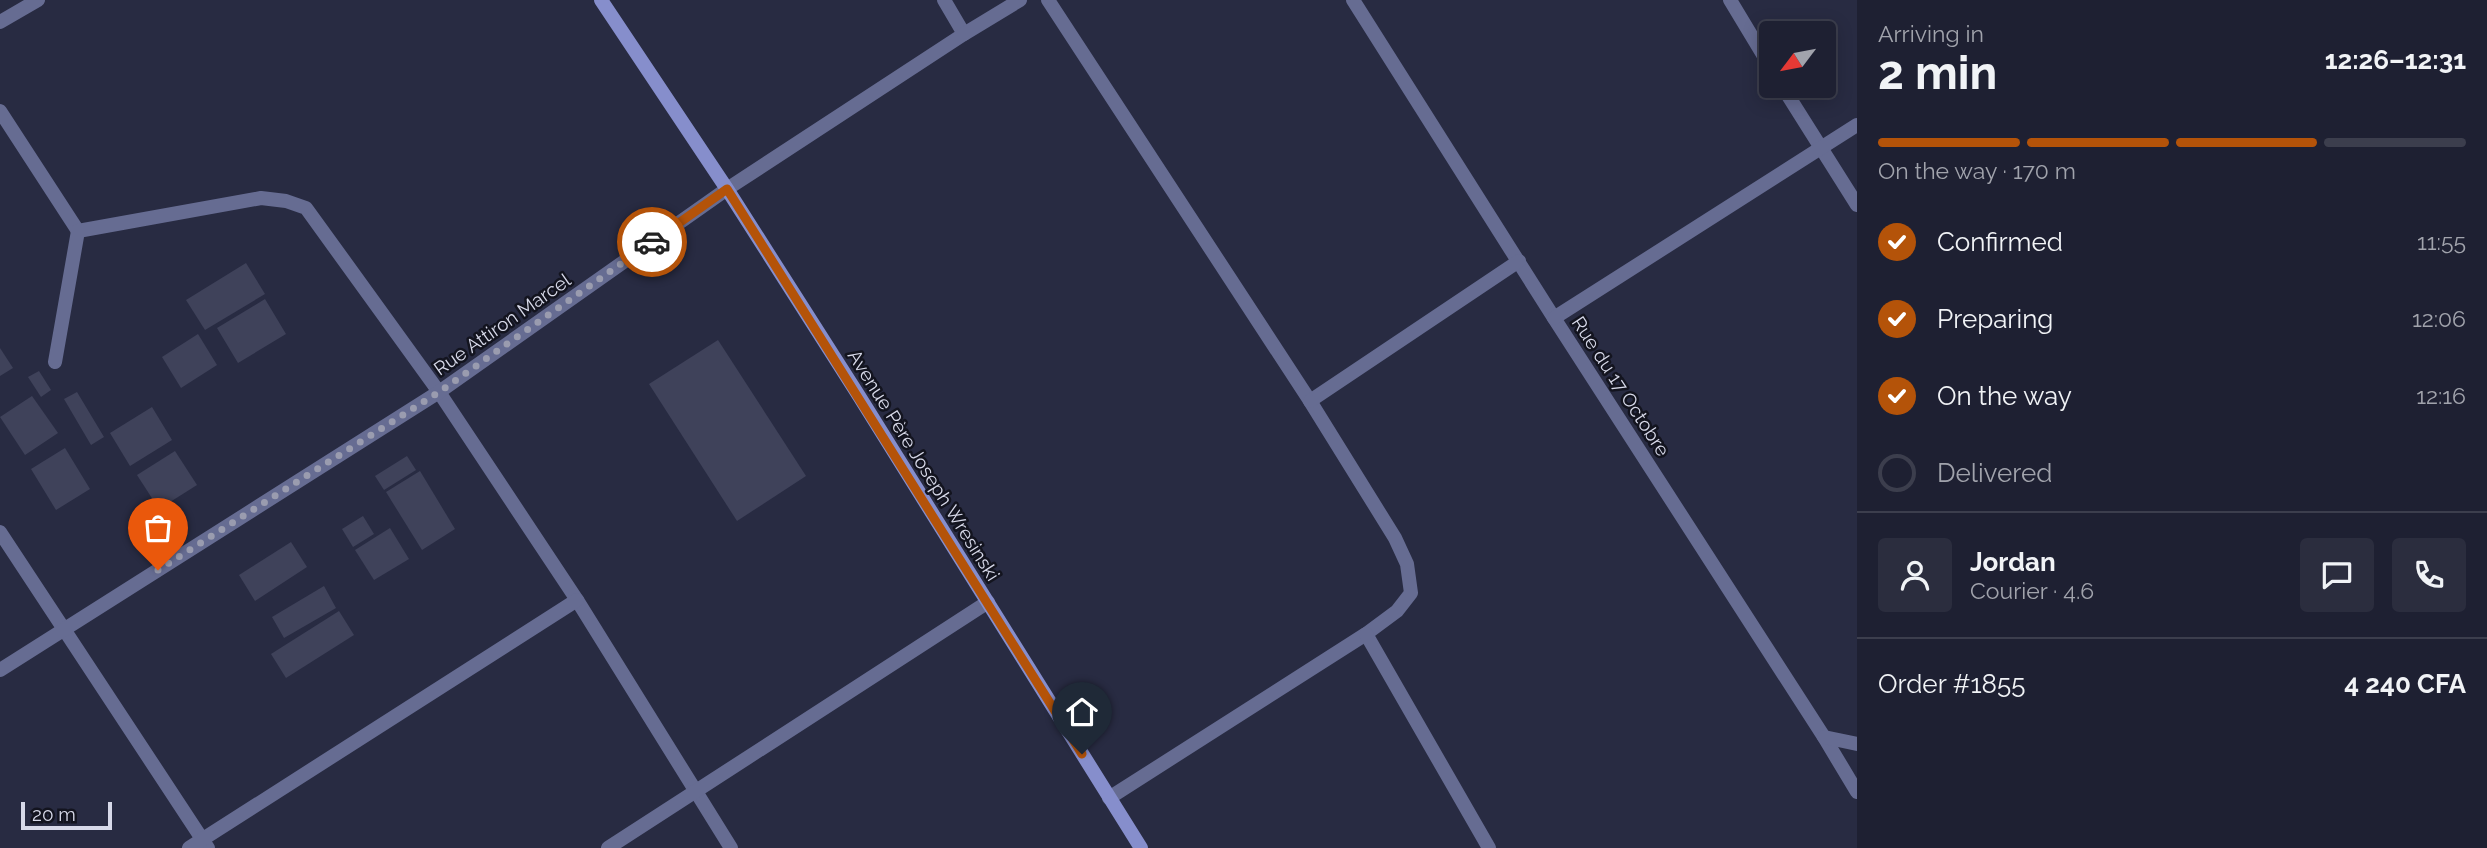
<!DOCTYPE html>
<html lang="en">
<head>
<meta charset="utf-8">
<style>
  :root { --surface:#1e2032; --page:#2b2d3e; --text:#f1f3f6; --muted:#a1a3ac; --line:#3c3e4d; --accent:#b45309 }
  body { margin:0; font-family:Raleway,sans-serif; background:var(--page); color:var(--text); height:100vh; display:flex; flex-direction:column; font-size:26px; white-space:nowrap }
  * { box-sizing:border-box; margin:0 }
  p { font-size:23px; color:var(--muted) }
  .icon { flex:none; width:38px; height:38px; fill:none; stroke:currentColor; stroke-width:2; stroke-linecap:round; stroke-linejoin:round }
  .map { position:relative; flex:1; overflow:hidden }
  .details { display:flex; flex-direction:column; background:var(--surface); width:630px }
  .details>* { flex:none }
  .needle { width:46px; rotate:238deg }
  .tools { position:absolute; left:1759px; top:21px; display:grid; gap:14px }
  .tools a { display:grid; place-items:center; width:77px; height:77px; border-radius:7px; background:var(--surface); box-shadow:0 4px 18px #0003,0 0 0 2px var(--line); font-size:35px }
  .scale { position:absolute; left:21px; bottom:18px; width:91px; box-sizing:border-box; padding-left:7px; border:4px solid #d7d9e9; border-top:0; font-size:19px; line-height:24px; white-space:nowrap; color:#d7d9e9; -webkit-text-stroke:5px #13141f; paint-order:stroke }
  .pin { position:absolute; display:grid; place-items:center; width:60px; height:60px; color:#fff; margin:-72px -30px; border-radius:50% 50% 50% 0; rotate:-45deg; box-shadow:0 0 7px #0007 }
  .pin .icon { rotate:45deg }
  .courier { position:absolute; display:grid; place-items:center; width:70px; height:70px; margin:-35px; border:5px solid #b45309; border-radius:50%; background:#fff; color:#222; box-shadow:0 2px 9px #0007 }
  .summary em { font-style:normal; font-weight:700 }
  .summary div { display:flex; flex-direction:column-reverse }
  .summary { display:flex; align-items:center; justify-content:space-between; height:119px; padding:0 21px }
  h1 { font-size:46px; font-weight:700; line-height:52px }
  .bar { display:grid; grid-template-columns:repeat(4,1fr); gap:10px 7px; align-content:center; height:84px; padding:0 21px }
  .bar i { height:9px; border-radius:5px; background:var(--line) }
  .bar .active { background:var(--accent) }
  .bar p { grid-column:span 4 }
  .line { display:flex; align-items:center; gap:18px; padding:0 21px; border-top:2px solid var(--line) }
  .line div { flex:1 }
  .round { display:grid; place-items:center; flex:none; width:74px; height:74px; border-radius:7px; background:var(--page) }
  ol { padding:0 21px; list-style:none }
  li { display:flex; align-items:center; gap:21px; height:77px }
  li p { margin-inline-start:auto }
  li .icon { padding:7px; border-radius:50%; background:var(--accent); color:#fff; stroke-width:4 }
  li:last-child { color:var(--muted) }
  li i { width:38px; height:38px; border:4px solid var(--line); border-radius:50% }
  main { display:flex; flex:1; min-height:0 }
  .map>svg:first-child { display:block }
  .building { fill:#3f425a }
  .lines { fill:none; stroke-linecap:round; stroke-linejoin:round }
  .street { stroke:#666c92; stroke-width:14 }
  .secondary { stroke:#868ecc; stroke-width:14 }
  .done { stroke:#9a9caf; stroke-width:7; stroke-dasharray:0 12.6 }
  .route { stroke:#b45309; stroke-width:9 }
  .labels { text-anchor:middle; dominant-baseline:central; stroke-width:5; stroke-linejoin:round; paint-order:stroke }
  .street-label { font-size:19px; fill:#d7d9e9; stroke:#13141f }
</style>
</head>
<body>
<main>
<div class="map">
<svg width="1857" height="848" viewBox="0 0 1857 848">
  <rect width="100%" height="100%" fill="#282b42"/>
  <g class="building">
    <polygon points="246,263 265,294 205,330 186,300"/>
    <polygon points="265,299 286,334 238,363 217,328"/>
    <polygon points="198,334 217,365 181,388 162,357"/>
    <polygon points="718,340 806,476 737,521 649,384"/>
    <polygon points="0,348 13,368 0,376"/>
    <polygon points="39,371 51,390 41,397 28,377"/>
    <polygon points="77,392 104,437 91,445 64,399"/>
    <polygon points="32,396 58,433 25,455 0,417"/>
    <polygon points="152,407 172,440 130,466 110,433"/>
    <polygon points="65,448 90,489 56,510 31,469"/>
    <polygon points="175,451 197,485 159,509 137,475"/>
    <polygon points="407,456 416,470 384,490 375,476"/>
    <polygon points="420,471 455,529 422,550 386,492"/>
    <polygon points="363,516 374,534 353,547 342,529"/>
    <polygon points="390,528 409,559 374,580 355,550"/>
    <polygon points="291,542 307,567 255,601 239,575"/>
    <polygon points="324,586 336,608 284,638 272,617"/>
    <polygon points="339,611 354,635 286,678 271,654"/>
  </g>
  <g class="lines">
    <g class="street">
      <polyline points="944,0 964,34"/>
      <polyline points="1048,0 1310,401 1395,538 1407,564 1411,593 1397,611 1366,634 1109,798"/>
      <polyline points="1353,0 1554,318 1824,737 1857,792"/>
      <polyline points="1730,0 1771,68"/>
      <polyline points="0,22 38,0"/>
      <polyline points="1782,86 1857,205"/>
      <polyline points="0,111 78,231"/>
      <polyline points="1554,318 1857,125"/>
      <polyline points="55,362 78,231 261,198 286,201 306,208 439,392 577,600 731,848"/>
      <polyline points="1310,401 1519,261"/>
      <polyline points="0,532 208,848"/>
      <polyline points="1366,634 1489,848"/>
      <polyline points="0,670 439,392 727,189 964,34 1020,0"/>
      <polyline points="1824,737 1857,744"/>
      <polyline points="189,848 577,600"/>
      <polyline points="608,848 988,602"/>
    </g>
    <polyline class="secondary" points="601,0 727,189 859,396 1141,848"/>
  </g>
  <g class="lines">
    <polyline class="done" points="158,570 439,392 652,242"/>
    <polyline class="route" points="652,242 727,189 1082,754"/>
  </g>
  <g class="labels">
    <g class="street-label">
      <text transform="translate(502 324) rotate(-35)">Rue Attiron Marcel</text>
      <text transform="translate(1621 386) rotate(57)">Rue du 17 Octobre</text>
      <text transform="translate(924 465) rotate(58)">Avenue Père Joseph Wresinski</text>
    </g>
  </g>
</svg>
<div class="tools">
<a><svg class="needle" viewBox="-14 -14 28 28"><path d="M0-13l5 13h-10z" fill="#e53935"/><path d="M0 13l5-13h-10z" fill="#a1a3ac"/></svg></a>
</div>
<div class="scale">20 m</div>
<div class="pin" style="left:158px;top:570px;background:#ea580c"><svg class="icon" aria-label="bag" viewBox="0 0 24 24"><path d="M5 8h14l-1 12H6zM9 8a3 3 0 0 1 6 0"/></svg></div>
<div class="pin" style="left:1082px;top:754px;background:#1f2937"><svg class="icon" aria-label="home" viewBox="0 0 24 24"><path d="M3 11l9-7 9 7M6 9v11h12V9"/></svg></div>
<div class="courier" style="left:652px;top:242px"><svg class="icon" aria-label="car" viewBox="0 0 24 24"><path d="M5 17H2v-5l4-1 3-4h7l3 4 3 1v5h-3M9 17h6M6 11h13"/><circle cx="7" cy="17" r="2"/><circle cx="17" cy="17" r="2"/></svg></div>
</div>
<section class="details">
<div class="summary"><div><h1>2 min</h1><p>Arriving in</p></div><em>12:26–12:31</em></div>
<div class="bar"><i class="active"></i><i class="active"></i><i class="active"></i><i></i><p>On the way · 170 m</p></div>
<ol>
<li><svg class="icon" aria-label="check" viewBox="0 0 24 24"><path d="M5 12l5 5 9-10"/></svg>Confirmed<p>11:55</p></li>
<li><svg class="icon" aria-label="check" viewBox="0 0 24 24"><path d="M5 12l5 5 9-10"/></svg>Preparing<p>12:06</p></li>
<li><svg class="icon" aria-label="check" viewBox="0 0 24 24"><path d="M5 12l5 5 9-10"/></svg>On the way<p>12:16</p></li>
<li><i></i>Delivered</li>
</ol>
<div class="line" style="height:126px"><a class="round"><svg class="icon" aria-label="person" viewBox="0 0 24 24"><circle cx="12" cy="8" r="4"/><path d="M4 21q1-7 8-7t8 7"/></svg></a><div><b>Jordan</b><p>Courier · 4.6</p></div><a class="round"><svg class="icon" aria-label="chat" viewBox="0 0 24 24"><path d="M4 5h16v11H9l-5 4z"/></svg></a><a class="round"><svg class="icon" aria-label="phone" viewBox="0 0 24 24"><path d="M5 4h4l2 5-3 2q2 4 5 5l2-3 5 2v4C11 20 4 13 5 4z"/></svg></a></div>
<div class="line" style="height:91px"><div>Order #1855</div><b>4 240 CFA</b></div>
</section>
</main>
</body>
</html>
